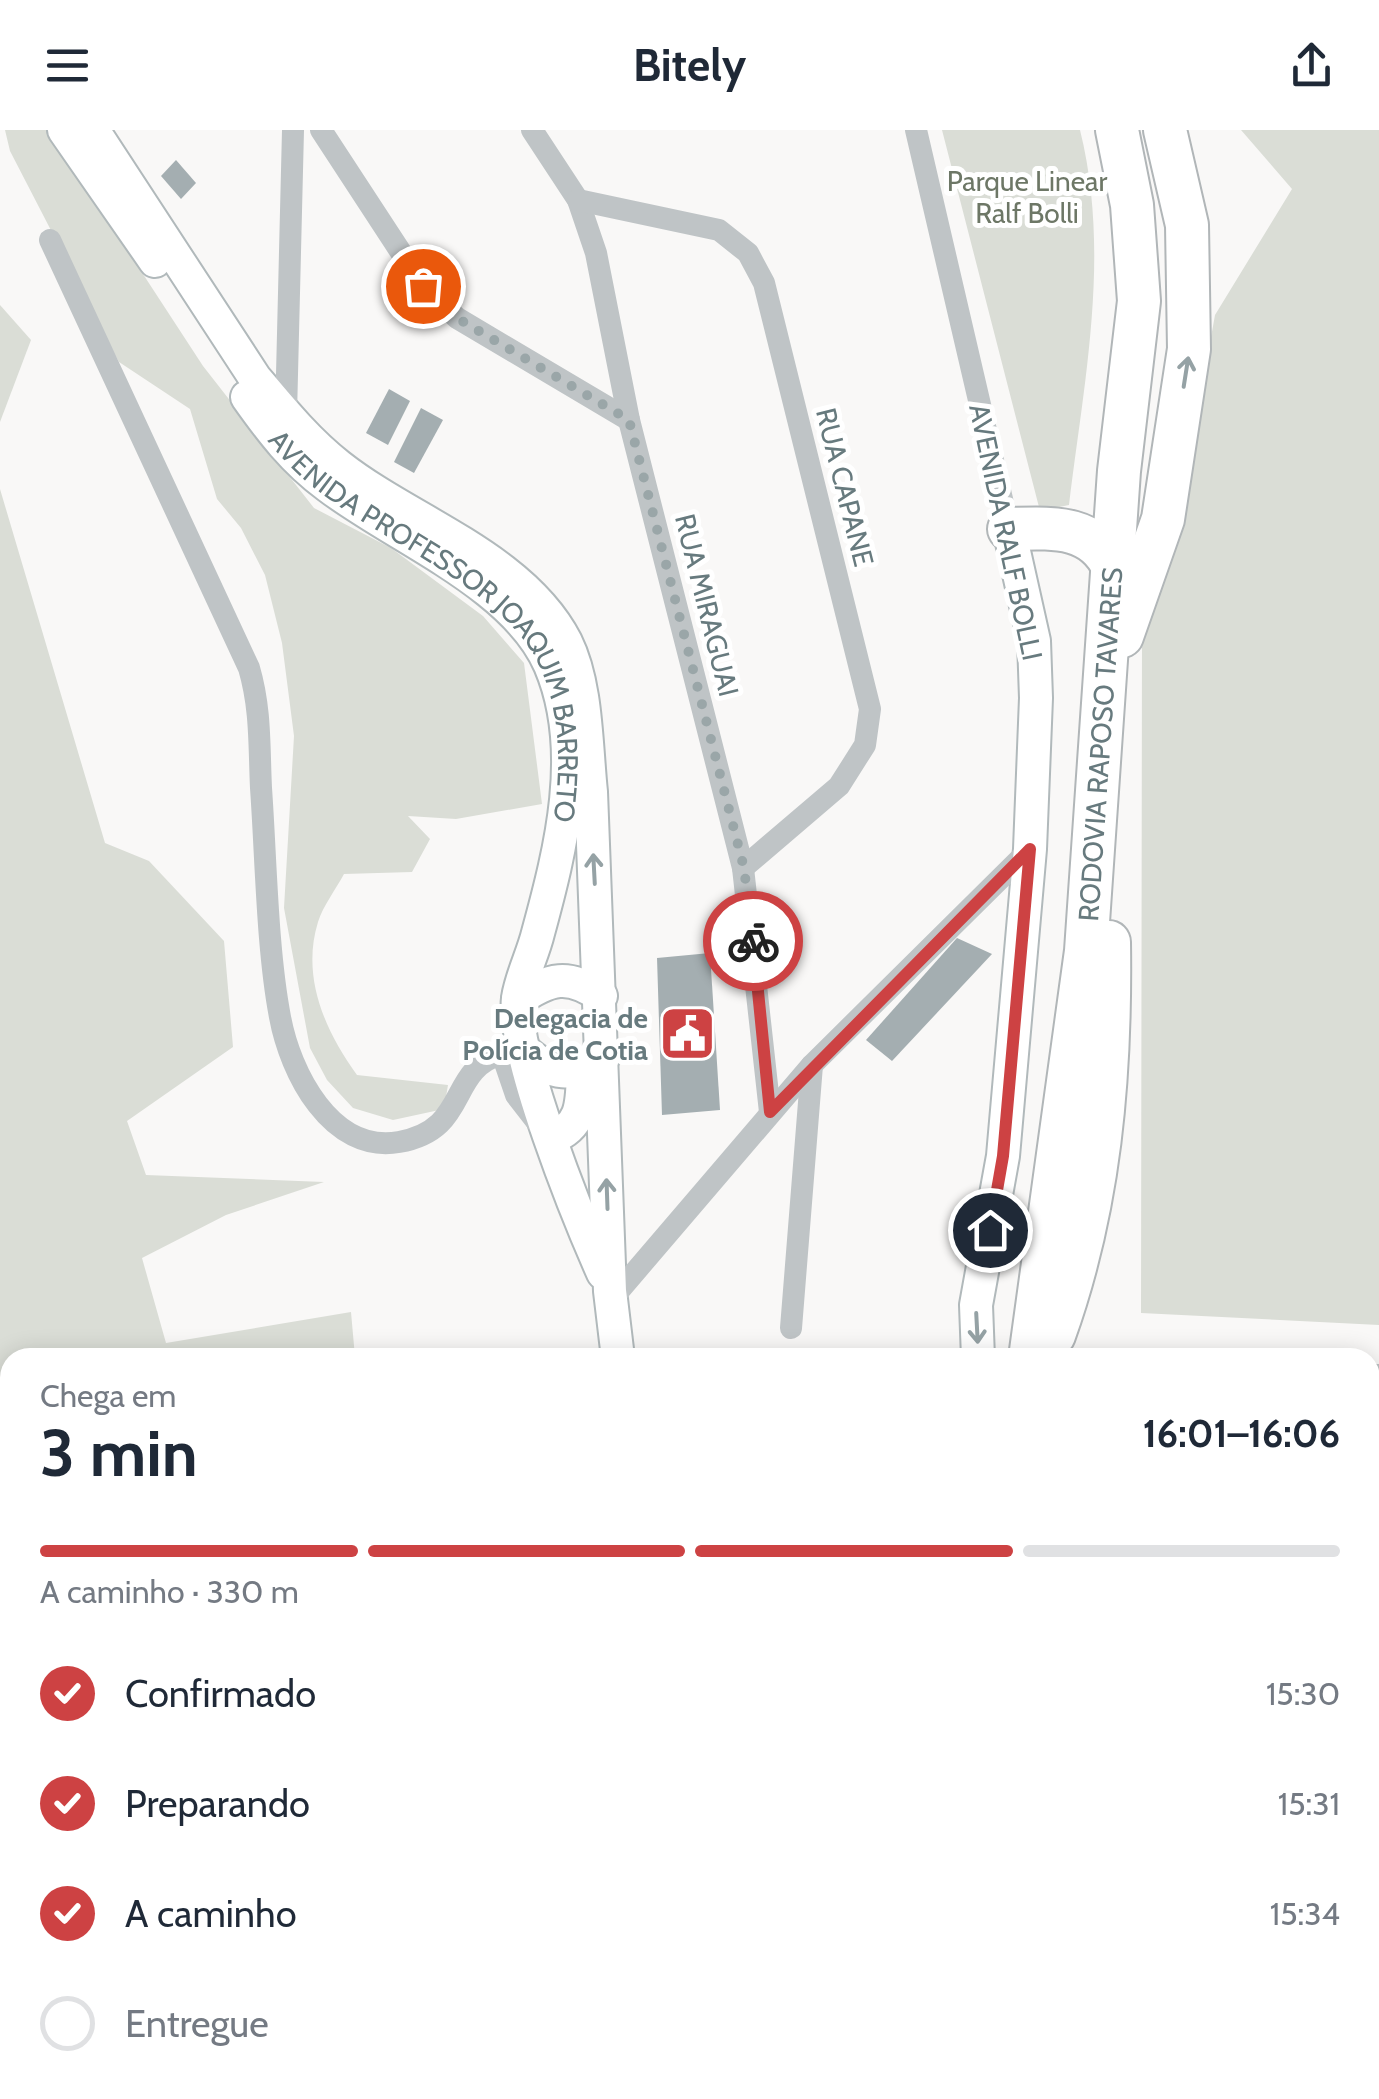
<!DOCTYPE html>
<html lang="pt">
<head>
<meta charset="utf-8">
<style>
  :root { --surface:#fff; --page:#f2f2f3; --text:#1f2937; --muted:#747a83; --line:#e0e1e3; --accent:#cd4243 }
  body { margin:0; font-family:Cabin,sans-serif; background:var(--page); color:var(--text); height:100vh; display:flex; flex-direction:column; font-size:38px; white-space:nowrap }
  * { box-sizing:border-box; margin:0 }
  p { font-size:32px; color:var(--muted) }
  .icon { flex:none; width:55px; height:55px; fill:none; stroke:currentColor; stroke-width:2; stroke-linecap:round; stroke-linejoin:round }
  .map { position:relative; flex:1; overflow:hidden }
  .sheet { position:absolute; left:0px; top:1218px; width:1380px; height:752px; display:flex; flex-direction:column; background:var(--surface); border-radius:30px 30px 0 0; box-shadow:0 5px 25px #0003 }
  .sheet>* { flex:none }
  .pin { position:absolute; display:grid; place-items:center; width:85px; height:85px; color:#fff; margin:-42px; border:5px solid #fff; border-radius:50%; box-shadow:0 2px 10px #0007 }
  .courier { position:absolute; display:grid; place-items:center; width:100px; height:100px; margin:-50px; border:8px solid #cd4243; border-radius:50%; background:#fff; color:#222; box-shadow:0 2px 12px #0007 }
  .overview em { font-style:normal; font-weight:700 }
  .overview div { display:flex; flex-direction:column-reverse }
  .overview { display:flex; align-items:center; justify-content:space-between; height:170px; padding:0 40px }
  h1 { font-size:65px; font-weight:700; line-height:75px }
  .bar { display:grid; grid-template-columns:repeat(4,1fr); gap:15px 10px; align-content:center; height:120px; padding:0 40px }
  .bar i { height:12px; border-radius:8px; background:var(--line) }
  .bar .current { background:var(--accent) }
  .bar p { grid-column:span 4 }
  ol { padding:0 40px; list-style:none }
  li { display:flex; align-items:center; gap:30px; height:110px }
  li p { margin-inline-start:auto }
  li .icon { padding:10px; border-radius:50%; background:var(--accent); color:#fff; stroke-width:4 }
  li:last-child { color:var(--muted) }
  li i { width:55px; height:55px; border:5px solid var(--line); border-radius:50% }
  header { display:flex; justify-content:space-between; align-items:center; height:130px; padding:0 40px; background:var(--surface); font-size:45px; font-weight:700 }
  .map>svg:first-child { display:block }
  .green { fill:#daddd6 }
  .building { fill:#a4aeb1 }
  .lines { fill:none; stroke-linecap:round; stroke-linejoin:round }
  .secondary-casing { stroke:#b1b9bb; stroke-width:36 }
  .highway-casing { stroke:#b1b6b8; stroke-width:46 }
  .street { stroke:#bfc4c6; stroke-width:22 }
  .secondary { stroke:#fff; stroke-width:32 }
  .highway { stroke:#fff; stroke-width:42 }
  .oneway { stroke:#95a2a5 }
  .done { stroke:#9aa6a8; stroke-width:10; stroke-dasharray:0 18 }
  .route { stroke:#cd4243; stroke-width:12 }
  .labels { text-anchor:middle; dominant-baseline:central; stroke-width:10; stroke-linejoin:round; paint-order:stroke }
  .park-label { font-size:28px; fill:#6d7766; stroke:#fff }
  .street-label { font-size:28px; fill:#677a7e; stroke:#fff }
  .poi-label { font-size:28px; font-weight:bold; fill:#677a7e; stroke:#fff; text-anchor:end }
</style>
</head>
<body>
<header><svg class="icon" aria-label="menu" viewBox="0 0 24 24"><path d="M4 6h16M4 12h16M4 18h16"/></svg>Bitely<svg class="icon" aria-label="share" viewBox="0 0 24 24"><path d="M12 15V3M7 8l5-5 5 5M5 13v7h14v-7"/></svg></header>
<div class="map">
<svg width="1379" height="1969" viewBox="0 0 1379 1969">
  <rect width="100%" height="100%" fill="#f9f8f7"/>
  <g class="green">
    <path d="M5,0h44l154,236 111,142 77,40 92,68 41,47 18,141 -86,15 -48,-3 22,23 -18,33 -68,2c-8,15 -21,32 -26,48 -17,55 7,109 39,153l91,10 -4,24 -51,11 -40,-12 -26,-28 -17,-32 -26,-140 10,-172 -12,-93 -17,-68 -24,-47 -24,-29 -27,-90 -71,-47 -109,-211z"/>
    <path d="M942,0h138c31,124 4,251 -11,375l-29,6z"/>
    <polygon points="1241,0 1379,0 1379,1195 1141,1183 1142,495 1199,274 1215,185 1292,59"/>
    <polygon points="0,175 31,210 0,292"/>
    <polygon points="0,359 105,713 149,731 224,811 233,917 127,991 146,1045 324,1052 226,1085 142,1128 166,1213 351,1182 355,1227 10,1228 10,1462 0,1464"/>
    <polygon points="1370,1422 1379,1424 1379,1969 1120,1969 1120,1960 1370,1960"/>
  </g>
  <g class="building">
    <polygon points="176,30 196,53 181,69 161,46"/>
    <polygon points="389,259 410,271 388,315 366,303"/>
    <polygon points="421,278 443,290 414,343 394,332"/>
    <polygon points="739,775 747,852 728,854 719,778"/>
    <polygon points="957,808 992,824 892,931 866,910"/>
    <polygon points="710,823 720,980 662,985 657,828"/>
  </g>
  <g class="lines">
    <defs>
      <g id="secondary">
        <polyline points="64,0 155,131"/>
        <path d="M93,0l162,248c26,31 52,63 84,88 71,56 183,91 227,176 21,42 20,103 25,150l19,499 8,67"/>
        <path id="s1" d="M247,267c24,34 47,64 81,89 68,52 187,98 222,179 36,84 11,184 -12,268 -5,21 -17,44 -20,65 -7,54 61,221 85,275"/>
        <path d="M518,870c32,-22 50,-27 83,-4"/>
        <path d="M525,921c30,26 44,26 78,7"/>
        <path d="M551,1008c33,-12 31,-37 32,-68"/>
        <polyline points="978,1228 976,1175 1003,1026 1030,719 1036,568 1034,511 1009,399"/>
        <polyline points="736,1960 738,1969"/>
        <polyline points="579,1969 579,1960"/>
        <polyline points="1096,1969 1096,1960"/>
      </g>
      <g id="highway">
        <path d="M1009,399c42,-1 84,-5 104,38"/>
        <polyline points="1122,506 1163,389 1189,219 1187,95 1165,0"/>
        <path d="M1054,1205c46,-128 57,-257 55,-393"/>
        <path id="s2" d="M1030,1228l56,-407 33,-480 20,-170 -7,-96 -15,-75"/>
        <polyline points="886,1969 887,1960"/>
        <polyline points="917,1969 918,1960"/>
      </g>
    </defs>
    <use href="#secondary" class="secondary-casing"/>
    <use href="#highway" class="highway-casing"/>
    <g class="street">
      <polyline points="321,0 423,156 457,188 629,290"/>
      <polyline points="532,0 578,70 596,123 629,290 743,738 770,982"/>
      <polyline points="916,0 1009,399"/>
      <polyline points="578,70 719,100 748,123 764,153 870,579 865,615 839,656 743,738"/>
      <path d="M50,110l199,428c12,41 10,78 12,120 5,70 6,161 19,229 10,55 51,137 119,125 72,-13 47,-72 103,-88l14,41 24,31"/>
      <polyline points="286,285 293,0"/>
      <polyline points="611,1170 812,935 1030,719"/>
      <polyline points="791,1198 812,935"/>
      <polyline points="1370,1245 1379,1245"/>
      <polyline points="1370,1399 1379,1402"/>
      <polyline points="0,1684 10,1718"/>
      <polyline points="26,1960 27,1969"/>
      <polyline points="405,1969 407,1960"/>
    </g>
    <use href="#secondary" class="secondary"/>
    <use href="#highway" class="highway"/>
  </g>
  <defs><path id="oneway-shaft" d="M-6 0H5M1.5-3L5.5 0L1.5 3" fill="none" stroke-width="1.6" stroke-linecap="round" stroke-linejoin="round" transform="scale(2.5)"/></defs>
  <g class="oneway">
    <use href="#oneway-shaft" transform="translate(1186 242) rotate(-81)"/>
    <use href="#oneway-shaft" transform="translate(594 739) rotate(-93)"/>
    <use href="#oneway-shaft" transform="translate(607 1064) rotate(-92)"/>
    <use href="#oneway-shaft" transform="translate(977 1198) rotate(87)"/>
  </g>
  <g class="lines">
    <polyline class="done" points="423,156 457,188 629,290 744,738 753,811"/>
    <polyline class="route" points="753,811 770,982 1030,719 1003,1026 990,1100"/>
  </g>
  <defs>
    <symbol id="civic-square" viewBox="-11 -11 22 22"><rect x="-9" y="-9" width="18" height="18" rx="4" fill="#cd4243" stroke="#fff"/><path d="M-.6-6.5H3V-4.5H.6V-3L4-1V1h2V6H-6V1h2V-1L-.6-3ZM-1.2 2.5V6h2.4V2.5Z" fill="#fff"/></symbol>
  </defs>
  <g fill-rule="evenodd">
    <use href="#civic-square" x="656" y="872" width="63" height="63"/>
  </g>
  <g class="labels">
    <g class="park-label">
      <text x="1027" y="51">Parque Linear<tspan x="1027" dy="32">Ralf Bolli</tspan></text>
    </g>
    <g class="street-label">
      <text transform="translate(845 357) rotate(76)">RUA CAPANE</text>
      <text transform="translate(1006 402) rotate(78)">AVENIDA RALF BOLLI</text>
      <text transform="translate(707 475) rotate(76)">RUA MIRAGUAI</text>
      <text stroke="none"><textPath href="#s1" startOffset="308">AVENIDA PROFESSOR JOAQUIM BARRETO</textPath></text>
      <text stroke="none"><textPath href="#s2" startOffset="618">RODOVIA RAPOSO TAVARES</textPath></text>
    </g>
    <g class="poi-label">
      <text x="648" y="888">Delegacia de<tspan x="648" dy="32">Polícia de Cotia</tspan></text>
    </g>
  </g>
</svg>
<div class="pin" style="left:423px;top:156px;background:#ea580c"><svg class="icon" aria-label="bag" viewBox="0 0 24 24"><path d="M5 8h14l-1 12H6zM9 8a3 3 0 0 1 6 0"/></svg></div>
<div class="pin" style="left:990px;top:1100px;background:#1f2937"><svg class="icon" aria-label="home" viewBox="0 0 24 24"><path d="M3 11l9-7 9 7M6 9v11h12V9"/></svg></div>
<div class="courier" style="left:753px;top:811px"><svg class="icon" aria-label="bike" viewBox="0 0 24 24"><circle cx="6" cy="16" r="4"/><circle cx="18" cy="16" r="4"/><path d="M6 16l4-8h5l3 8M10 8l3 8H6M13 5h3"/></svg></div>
<section class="sheet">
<div class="overview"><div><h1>3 min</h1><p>Chega em</p></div><em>16:01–16:06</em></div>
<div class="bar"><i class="current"></i><i class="current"></i><i class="current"></i><i></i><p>A caminho · 330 m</p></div>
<ol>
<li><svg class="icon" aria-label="check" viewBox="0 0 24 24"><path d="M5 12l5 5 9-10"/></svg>Confirmado<p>15:30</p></li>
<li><svg class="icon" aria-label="check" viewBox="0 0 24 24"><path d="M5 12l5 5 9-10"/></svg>Preparando<p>15:31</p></li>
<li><svg class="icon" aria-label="check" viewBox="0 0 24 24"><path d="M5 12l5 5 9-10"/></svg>A caminho<p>15:34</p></li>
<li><i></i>Entregue</li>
</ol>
</section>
</div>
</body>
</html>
